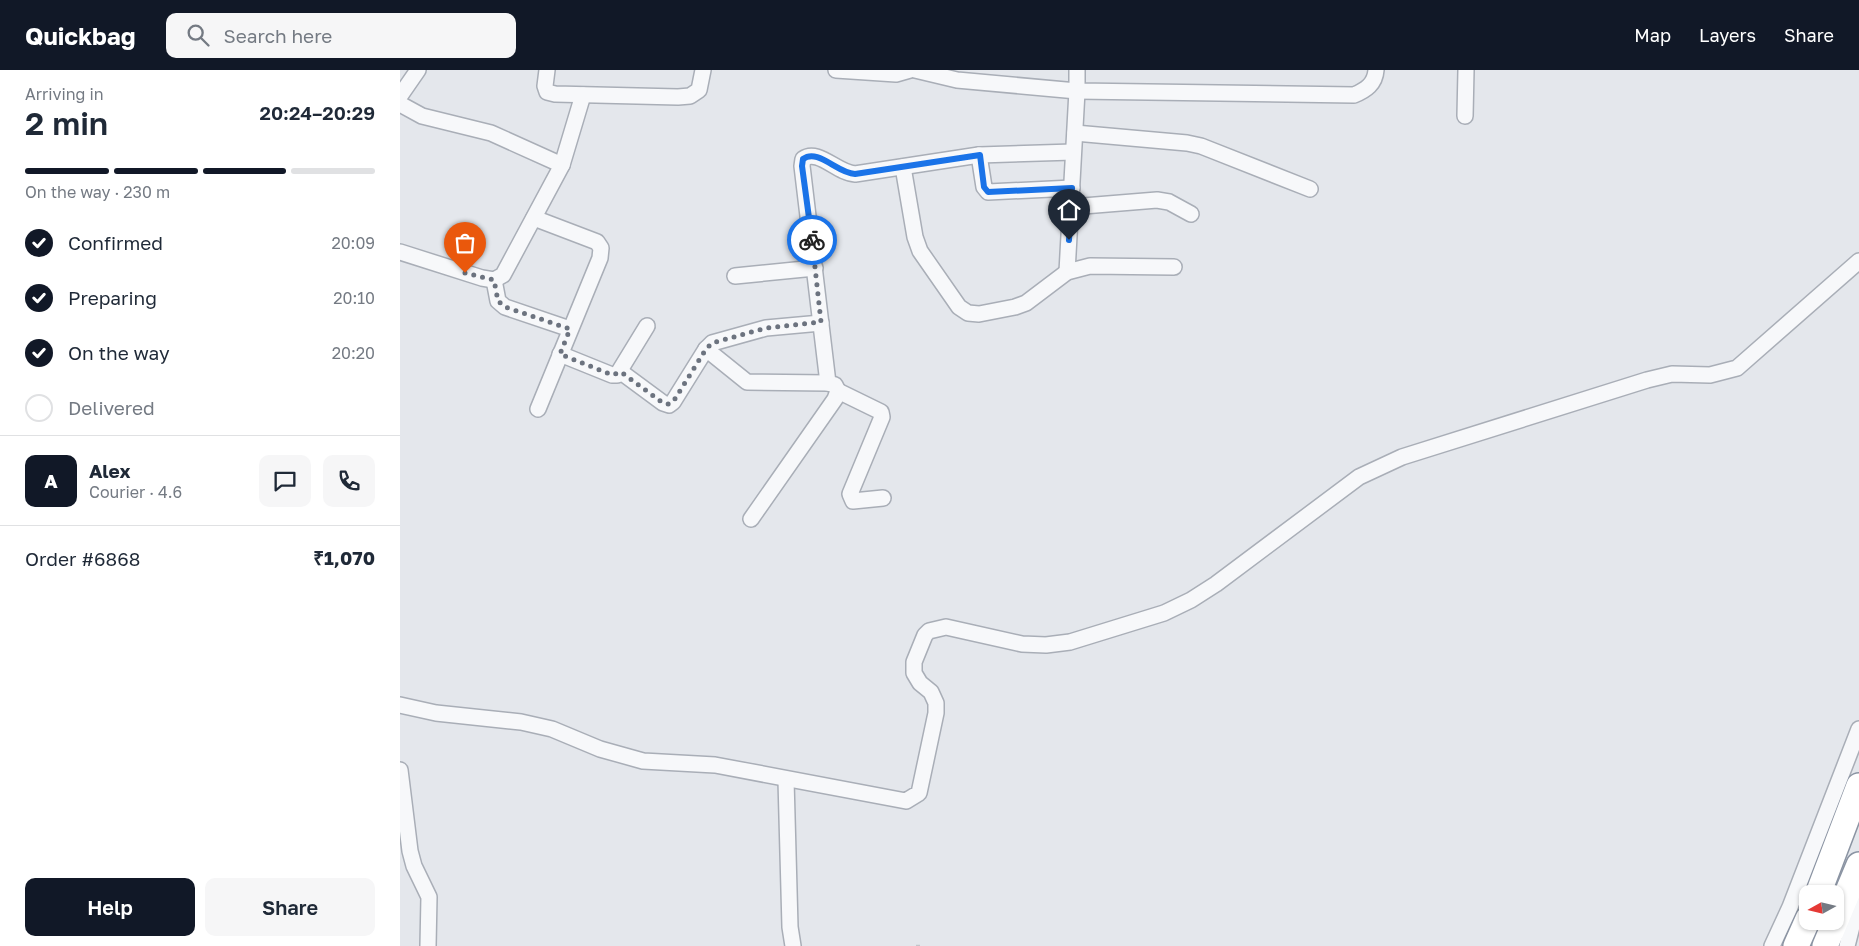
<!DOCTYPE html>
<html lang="en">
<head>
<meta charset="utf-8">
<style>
  :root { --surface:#fff; --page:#f6f6f7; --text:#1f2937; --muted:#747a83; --line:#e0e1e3; --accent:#111827 }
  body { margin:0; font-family:"Golos Text",sans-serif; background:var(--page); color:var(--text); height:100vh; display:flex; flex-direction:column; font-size:19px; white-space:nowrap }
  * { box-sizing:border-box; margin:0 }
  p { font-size:16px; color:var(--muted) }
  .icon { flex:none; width:28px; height:28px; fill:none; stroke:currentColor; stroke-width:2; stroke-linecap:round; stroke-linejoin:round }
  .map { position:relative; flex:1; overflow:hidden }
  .panel { display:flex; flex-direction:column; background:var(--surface); width:400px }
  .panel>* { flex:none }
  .needle { width:32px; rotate:262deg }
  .buttons { position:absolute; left:1399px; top:815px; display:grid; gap:10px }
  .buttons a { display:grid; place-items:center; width:45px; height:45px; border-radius:10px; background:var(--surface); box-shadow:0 1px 4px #0004; font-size:25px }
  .pin { position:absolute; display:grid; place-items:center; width:42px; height:42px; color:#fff; margin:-51px -21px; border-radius:50% 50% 50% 0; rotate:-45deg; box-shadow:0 0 5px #0007 }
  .pin .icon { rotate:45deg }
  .courier { position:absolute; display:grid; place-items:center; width:50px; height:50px; margin:-25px; border:4px solid #1a73e8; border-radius:50%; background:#fff; color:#222; box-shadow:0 1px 6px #0007 }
  .headline em { font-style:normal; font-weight:600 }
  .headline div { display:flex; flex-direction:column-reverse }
  .headline { display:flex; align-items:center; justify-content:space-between; height:85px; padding:0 25px }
  h1 { font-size:32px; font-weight:600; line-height:38px }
  .bar { display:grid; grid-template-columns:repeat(4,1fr); gap:8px 5px; align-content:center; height:60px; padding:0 25px }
  .bar i { height:6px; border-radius:4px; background:var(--line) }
  .bar .active { background:var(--accent) }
  .bar p { grid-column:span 4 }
  .line { display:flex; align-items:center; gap:12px; padding:0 25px; border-top:1px solid var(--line) }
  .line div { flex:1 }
  .round { display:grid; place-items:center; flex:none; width:52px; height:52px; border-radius:10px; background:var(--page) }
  ol { padding:0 25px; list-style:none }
  li { display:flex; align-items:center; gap:15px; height:55px }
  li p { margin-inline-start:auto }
  li .icon { padding:5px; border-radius:50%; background:var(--accent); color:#fff; stroke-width:4 }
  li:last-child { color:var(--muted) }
  li i { width:28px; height:28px; border:2px solid var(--line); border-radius:50% }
  .cta { display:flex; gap:10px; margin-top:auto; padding:10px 25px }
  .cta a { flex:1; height:58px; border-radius:10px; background:var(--accent); color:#fff; font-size:20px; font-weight:600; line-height:58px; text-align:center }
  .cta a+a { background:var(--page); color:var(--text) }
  header { display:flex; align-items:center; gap:30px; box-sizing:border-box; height:70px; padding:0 25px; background:var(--accent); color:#fff }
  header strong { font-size:24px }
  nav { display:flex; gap:28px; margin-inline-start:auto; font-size:18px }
  .search { width:350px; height:45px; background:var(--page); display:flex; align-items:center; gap:12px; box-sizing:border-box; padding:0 18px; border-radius:10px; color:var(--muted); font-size:19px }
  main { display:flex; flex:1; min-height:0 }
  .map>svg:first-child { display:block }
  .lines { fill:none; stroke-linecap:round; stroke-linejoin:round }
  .minor-casing { stroke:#a9aeb7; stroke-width:18 }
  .trunk-casing { stroke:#8b94a3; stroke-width:28 }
  .path { stroke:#c2c5cb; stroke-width:2.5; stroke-dasharray:4 4; stroke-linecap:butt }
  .minor { stroke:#f7f8fa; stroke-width:15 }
  .trunk { stroke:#fff; stroke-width:25 }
  .done { stroke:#6c737f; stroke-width:5; stroke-dasharray:0 9 }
  .route { stroke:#1a73e8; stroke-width:6 }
</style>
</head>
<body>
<header>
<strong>Quickbag</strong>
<div class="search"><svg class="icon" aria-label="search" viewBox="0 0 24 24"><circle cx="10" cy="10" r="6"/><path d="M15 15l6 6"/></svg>Search here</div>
<nav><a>Map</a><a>Layers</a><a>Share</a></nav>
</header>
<main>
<section class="panel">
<div class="headline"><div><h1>2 min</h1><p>Arriving in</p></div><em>20:24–20:29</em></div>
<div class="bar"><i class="active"></i><i class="active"></i><i class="active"></i><i></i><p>On the way · 230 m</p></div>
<ol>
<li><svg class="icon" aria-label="check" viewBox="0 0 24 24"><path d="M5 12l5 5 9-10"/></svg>Confirmed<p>20:09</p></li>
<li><svg class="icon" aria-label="check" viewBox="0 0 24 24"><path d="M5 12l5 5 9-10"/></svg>Preparing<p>20:10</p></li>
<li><svg class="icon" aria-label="check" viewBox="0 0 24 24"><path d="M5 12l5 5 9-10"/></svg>On the way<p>20:20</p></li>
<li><i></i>Delivered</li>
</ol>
<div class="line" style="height:90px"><b class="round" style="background:var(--accent);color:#fff">A</b><div><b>Alex</b><p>Courier · 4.6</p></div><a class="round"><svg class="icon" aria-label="chat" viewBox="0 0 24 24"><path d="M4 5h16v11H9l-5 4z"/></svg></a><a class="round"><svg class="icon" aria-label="phone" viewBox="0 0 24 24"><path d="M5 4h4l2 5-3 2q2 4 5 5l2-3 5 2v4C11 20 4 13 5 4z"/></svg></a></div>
<div class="line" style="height:65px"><div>Order #6868</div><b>₹1,070</b></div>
<div class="cta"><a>Help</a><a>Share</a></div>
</section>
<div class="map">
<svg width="1459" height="876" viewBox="0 0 1459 876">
  <rect width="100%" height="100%" fill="#e4e7ec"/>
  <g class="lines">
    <defs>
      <g id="minor">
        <polyline points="147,0 145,16 147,22 155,24 278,27 290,26 299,20 303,0"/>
        <polyline points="436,0 496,4 510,0"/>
        <path d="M515,0l42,10 120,11 277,4c12,-5 21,-11 22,-25"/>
        <polyline points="0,26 18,0"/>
        <polyline points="0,34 22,46 91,63 162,95"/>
        <polyline points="1065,46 1066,0"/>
        <polyline points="675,63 787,73 801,76 910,119"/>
        <polyline points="579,85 584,117 588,122 672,118"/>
        <polyline points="503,97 515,167 520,181 559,237 568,243 579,244 615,237 626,233 667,202 690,196 774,197"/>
        <polyline points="671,137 757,130 769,132 791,144"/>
        <polyline points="134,148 197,172 201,178 200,188 138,339"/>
        <polyline points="0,182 82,208 94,210 103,205 162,95 183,25"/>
        <polyline points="667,202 677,21 677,0"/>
        <polyline points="335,206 415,198"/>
        <polyline points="94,210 98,231 105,237 170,259"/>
        <polyline points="306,279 347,312 428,313 435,315 438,321 435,329 351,449"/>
        <polyline points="160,284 212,305 217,305 247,256"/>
        <polyline points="221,302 263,333 269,335 273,332 306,279 312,273 366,258 421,253"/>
        <path d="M428,313l-26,-217 1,-7c15,-11 34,14 52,15l124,-19 94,-3"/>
        <polyline points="438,321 481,342 482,347 450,424 453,431 483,428"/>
        <polyline points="0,635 36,643 121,652 152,659 200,679 243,691 315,695 506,731 519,723 536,643 536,633 531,622 520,613 514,603 514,592 525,565 529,561 546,557 622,574 646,575 670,572 764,543 791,530 816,514 959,407 1002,387 1247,310 1272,304 1310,305 1337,298 1459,191"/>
        <polyline points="0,700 10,781 14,796 29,827 28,876"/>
        <polyline points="386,710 390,857 393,876"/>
        <polyline points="1372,876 1390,837 1459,659"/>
        <polyline points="1447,876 1459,829"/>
      </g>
      <g id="trunk">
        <polyline points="1418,824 1459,716"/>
        <polyline points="1396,876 1408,849"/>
        <polyline points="1425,876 1459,795"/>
      </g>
    </defs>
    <use href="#minor" class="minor-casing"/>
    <use href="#trunk" class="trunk-casing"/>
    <polyline class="path" points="516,876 523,876"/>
    <use href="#minor" class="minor"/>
    <use href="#trunk" class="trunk"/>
  </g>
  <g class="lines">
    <polyline class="done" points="65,203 94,210 98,231 105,237 170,259 160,284 212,305 221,302 263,333 268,334 273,332 306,279 312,273 366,258 421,252 412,170"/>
    <path class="route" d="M412,170l-10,-74 1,-7c15,-11 34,14 52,15l125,-19 4,32 4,5 84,-4 -3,52"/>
  </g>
</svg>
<div class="buttons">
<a><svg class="needle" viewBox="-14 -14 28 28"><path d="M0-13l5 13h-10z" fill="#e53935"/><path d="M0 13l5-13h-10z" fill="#747a83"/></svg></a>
</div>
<div class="pin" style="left:65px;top:203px;background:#ea580c"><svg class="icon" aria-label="bag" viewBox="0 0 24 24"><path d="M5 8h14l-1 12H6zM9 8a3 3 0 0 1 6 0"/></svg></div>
<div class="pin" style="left:669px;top:170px;background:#1f2937"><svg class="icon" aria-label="home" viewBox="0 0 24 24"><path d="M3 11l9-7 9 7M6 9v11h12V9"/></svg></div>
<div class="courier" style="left:412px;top:170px"><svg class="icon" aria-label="bike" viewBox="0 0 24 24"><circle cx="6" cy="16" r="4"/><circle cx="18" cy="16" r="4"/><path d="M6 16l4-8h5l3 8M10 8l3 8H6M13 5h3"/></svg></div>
</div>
</main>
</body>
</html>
